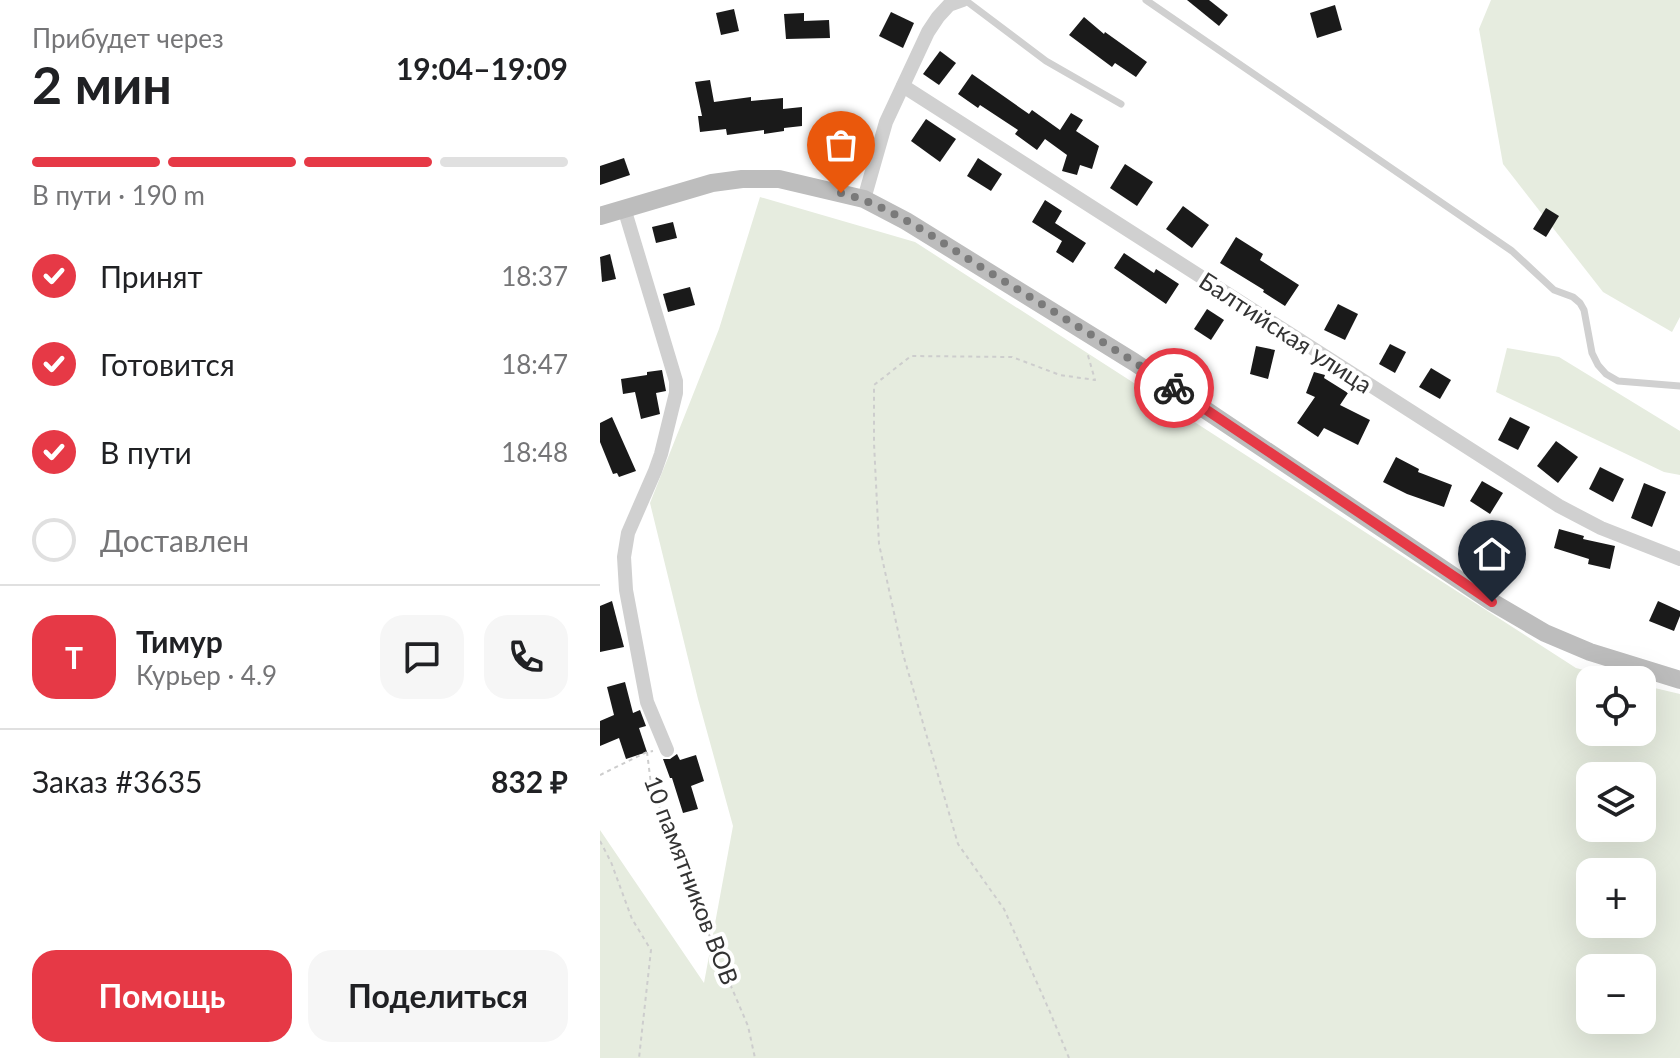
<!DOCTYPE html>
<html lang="ru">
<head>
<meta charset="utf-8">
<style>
  :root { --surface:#fff; --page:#f6f6f6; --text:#202124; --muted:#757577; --line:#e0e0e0; --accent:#e63946 }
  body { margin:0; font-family:Lato,sans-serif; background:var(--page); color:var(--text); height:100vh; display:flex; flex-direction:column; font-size:30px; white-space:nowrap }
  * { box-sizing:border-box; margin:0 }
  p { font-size:26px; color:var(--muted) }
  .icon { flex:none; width:44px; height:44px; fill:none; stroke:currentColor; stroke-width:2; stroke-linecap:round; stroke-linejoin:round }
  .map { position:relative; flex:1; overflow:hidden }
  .sheet { display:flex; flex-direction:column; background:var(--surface); width:600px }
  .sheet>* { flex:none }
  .buttons { position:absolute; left:976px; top:666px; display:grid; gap:16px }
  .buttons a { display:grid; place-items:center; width:80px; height:80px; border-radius:16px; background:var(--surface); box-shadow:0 8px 32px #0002; font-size:40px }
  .pin { position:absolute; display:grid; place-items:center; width:68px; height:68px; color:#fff; margin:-82px -34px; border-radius:50% 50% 50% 0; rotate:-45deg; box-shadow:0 0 8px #0007 }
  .pin .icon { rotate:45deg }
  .courier { position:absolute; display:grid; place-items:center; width:80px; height:80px; margin:-40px; border:6px solid #e63946; border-radius:50%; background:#fff; color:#222; box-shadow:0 2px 10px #0007 }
  .overview em { font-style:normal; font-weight:700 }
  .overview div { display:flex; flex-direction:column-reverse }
  .overview { display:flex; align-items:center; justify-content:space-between; height:136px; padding:0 32px }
  h1 { font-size:52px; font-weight:700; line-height:60px }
  .bar { display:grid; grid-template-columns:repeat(4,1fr); gap:12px 8px; align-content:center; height:96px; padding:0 32px }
  .bar i { height:10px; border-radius:6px; background:var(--line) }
  .bar .selected { background:var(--accent) }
  .bar p { grid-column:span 4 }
  .line { display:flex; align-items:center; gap:20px; padding:0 32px; border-top:2px solid var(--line) }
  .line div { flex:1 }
  .round { display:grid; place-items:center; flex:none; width:84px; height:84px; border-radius:24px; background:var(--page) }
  ol { padding:0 32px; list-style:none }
  li { display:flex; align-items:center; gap:24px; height:88px }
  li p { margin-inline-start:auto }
  li .icon { padding:8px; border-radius:50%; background:var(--accent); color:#fff; stroke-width:4 }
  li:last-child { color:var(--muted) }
  li i { width:44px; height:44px; border:4px solid var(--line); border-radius:50% }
  .cta { display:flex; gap:16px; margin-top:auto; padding:16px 32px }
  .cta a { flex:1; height:92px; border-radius:24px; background:var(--accent); color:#fff; font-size:32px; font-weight:700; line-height:92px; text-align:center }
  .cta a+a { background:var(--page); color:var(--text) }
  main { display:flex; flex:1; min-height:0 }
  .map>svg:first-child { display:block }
  .green { fill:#e6ecdf; fill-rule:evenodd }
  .building { fill:#1a1a1a }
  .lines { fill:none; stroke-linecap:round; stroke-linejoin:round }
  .path { stroke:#cdcdcd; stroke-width:2; stroke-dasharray:4 4; stroke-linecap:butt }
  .lane { stroke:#d0d0d0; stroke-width:7 }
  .street { stroke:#d0d0d0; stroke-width:14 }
  .secondary { stroke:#bdbdbd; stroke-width:18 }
  .done { stroke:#7a7a7a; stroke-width:8; stroke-dasharray:0 14.4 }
  .route { stroke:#e63946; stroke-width:10 }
  .labels { text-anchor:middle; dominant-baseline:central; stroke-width:8; stroke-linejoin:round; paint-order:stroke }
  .street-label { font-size:24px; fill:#333; stroke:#fff }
</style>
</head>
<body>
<main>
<section class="sheet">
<div class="overview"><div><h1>2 мин</h1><p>Прибудет через</p></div><em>19:04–19:09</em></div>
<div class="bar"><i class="selected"></i><i class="selected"></i><i class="selected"></i><i></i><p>В пути · 190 m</p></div>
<ol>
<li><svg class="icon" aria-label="check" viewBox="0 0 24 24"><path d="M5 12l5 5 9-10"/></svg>Принят<p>18:37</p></li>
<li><svg class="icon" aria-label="check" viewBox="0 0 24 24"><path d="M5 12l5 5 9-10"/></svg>Готовится<p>18:47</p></li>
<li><svg class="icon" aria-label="check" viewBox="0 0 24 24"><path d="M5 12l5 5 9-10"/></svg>В пути<p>18:48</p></li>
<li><i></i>Доставлен</li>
</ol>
<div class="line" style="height:144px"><b class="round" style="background:var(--accent);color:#fff">Т</b><div><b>Тимур</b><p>Курьер · 4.9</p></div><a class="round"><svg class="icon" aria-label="chat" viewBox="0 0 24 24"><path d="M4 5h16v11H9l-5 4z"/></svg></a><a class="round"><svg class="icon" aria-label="phone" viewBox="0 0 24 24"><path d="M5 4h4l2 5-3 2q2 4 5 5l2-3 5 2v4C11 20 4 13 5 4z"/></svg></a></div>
<div class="line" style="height:104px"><div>Заказ #3635</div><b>832 ₽</b></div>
<div class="cta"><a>Помощь</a><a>Поделиться</a></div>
</section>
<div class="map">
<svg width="1080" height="1058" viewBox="0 0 1080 1058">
  <rect width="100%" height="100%" fill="#fff"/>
  <g class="green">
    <polygon points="891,0 1080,0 1080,317 1072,332 1003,292 903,164 879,29"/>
    <path d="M160,197l155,45 661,426 46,12h-32v52h52v-47l38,9v364h-1080v-228l104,153 29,-157 -35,-127 -48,-196 69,-174zM1042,776v52h-52v-52zM990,872h52v52h-52zM990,968h52v52h-52z"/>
    <polygon points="907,348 959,357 1080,431 1080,475 1064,472 896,392"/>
  </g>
  <g class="building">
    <polygon points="587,0 609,0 628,15 619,26"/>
    <polygon points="735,5 742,30 717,38 710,13"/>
    <polygon points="134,9 139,31 121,35 116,13"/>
    <polygon points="291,12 314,23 303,48 279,36"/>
    <polygon points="204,13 204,21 229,20 230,38 186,39 184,14"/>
    <polygon points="484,17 504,34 505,32 547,62 536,77 515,63 512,67 469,35"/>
    <polygon points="340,51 356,63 339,85 323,74"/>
    <polygon points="372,74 429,114 432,110 460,130 471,113 483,120 476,131 499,146 492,169 480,165 477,175 462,171 467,155 445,139 437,150 415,134 418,130 380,105 378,108 358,94"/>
    <polygon points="110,80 114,102 151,97 151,101 183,98 183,109 202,107 202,126 184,128 184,131 164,134 164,130 127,135 126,129 100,132 98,116 102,116 95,82"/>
    <polygon points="326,119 356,139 340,162 311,141"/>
    <polygon points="24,158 30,175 0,185 0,166"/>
    <polygon points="378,158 402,174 391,191 367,176"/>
    <polygon points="525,164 553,182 537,206 510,188"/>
    <polygon points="445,200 462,211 455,223 486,243 473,263 456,252 462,241 432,222"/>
    <polygon points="583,206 609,225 592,248 566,229"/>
    <polygon points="946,208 959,216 946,237 933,229"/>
    <polygon points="73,222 77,238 56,243 52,227"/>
    <polygon points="636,237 663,254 660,260 699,285 685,306 663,292 664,290 620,263"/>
    <polygon points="524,253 554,273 556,269 579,284 566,304 514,268"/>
    <polygon points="10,254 16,279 2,282 0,257"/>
    <polygon points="90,287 95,305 68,312 63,294"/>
    <polygon points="738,304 758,314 745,340 724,330"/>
    <polygon points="607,309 624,320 611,340 594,329"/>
    <polygon points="790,344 806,352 795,373 779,364"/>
    <polygon points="656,346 675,350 668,379 650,374"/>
    <polygon points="831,368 851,380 840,399 819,387"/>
    <polygon points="62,370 66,391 56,393 60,414 41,419 35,392 23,394 21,379 47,375 47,372"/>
    <polygon points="714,372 725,375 724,378 748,393 740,405 770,420 758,445 724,428 718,437 697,423 715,397 706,393"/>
    <polygon points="12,417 36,471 19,477 17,473 13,474 0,442 0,423"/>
    <polygon points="910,417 930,427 918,450 898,440"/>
    <polygon points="956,441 978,457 958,483 937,466"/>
    <polygon points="796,457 819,469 818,472 852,485 844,507 807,494 783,482"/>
    <polygon points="1000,467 1024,479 1013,502 989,489"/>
    <polygon points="882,481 903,493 890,514 870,501"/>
    <polygon points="1044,483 1066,492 1052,527 1031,518"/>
    <polygon points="959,529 984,536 983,539 1015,546 1010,569 988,564 989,559 954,548"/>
    <polygon points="12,601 24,647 0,652 0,606"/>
    <polygon points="1058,601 1080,611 1080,616 1074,631 1049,621"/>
    <polygon points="25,682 33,713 40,710 46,726 39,728 47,752 26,759 19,738 0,746 0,721 14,715 7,687"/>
    <polygon points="77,754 80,760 96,755 104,781 91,786 98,809 83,813 72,778 70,778 63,759 70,759"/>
  </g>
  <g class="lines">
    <g class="path">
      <polyline points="47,752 51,784 93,897 148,1026 155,1058"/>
      <polyline points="0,775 47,752 53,751"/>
      <polyline points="0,841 11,862 32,919 51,950 39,1058"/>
      <polyline points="469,1058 450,1012 404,909 358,844 303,654 279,544 274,443 274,385 311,356 412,357 460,375 495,380 487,352"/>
    </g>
    <g class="lane">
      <polyline points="365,0 446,61 521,104"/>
      <polyline points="546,0 912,251 954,290 973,297 980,303 984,310 992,353 998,365 1006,374 1018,381 1080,386"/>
    </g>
    <g class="street">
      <polyline points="303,86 959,506 1001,528 1080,559"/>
      <polyline points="264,199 286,122 328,32 338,17 349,5 363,0"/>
      <polyline points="24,208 76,381 76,393 61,454 55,471 28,533 24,557 26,590 47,702 67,750"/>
    </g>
    <polyline class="secondary" points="0,216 112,183 142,179 179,179 264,199 306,221 534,362 892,602 945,633 990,652 1080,680"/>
  </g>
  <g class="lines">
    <path class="done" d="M241,193c51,13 96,47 140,74 65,40 130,79 193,121"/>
    <polyline class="route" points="574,388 892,602"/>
  </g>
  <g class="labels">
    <g class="street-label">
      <text transform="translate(686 332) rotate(33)">Балтийская улица</text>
      <text transform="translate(92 880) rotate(69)">10 памятников ВОВ</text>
    </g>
  </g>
</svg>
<div class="buttons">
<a><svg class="icon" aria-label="locate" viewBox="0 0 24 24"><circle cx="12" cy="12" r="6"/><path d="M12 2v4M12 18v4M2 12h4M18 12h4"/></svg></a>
<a><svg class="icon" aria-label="layers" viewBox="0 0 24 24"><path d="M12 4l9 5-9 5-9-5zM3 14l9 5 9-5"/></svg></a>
<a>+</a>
<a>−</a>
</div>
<div class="pin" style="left:241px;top:193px;background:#ea580c"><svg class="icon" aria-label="bag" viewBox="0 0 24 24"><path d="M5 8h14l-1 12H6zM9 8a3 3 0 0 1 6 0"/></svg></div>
<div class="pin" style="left:892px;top:602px;background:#1f2937"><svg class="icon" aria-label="home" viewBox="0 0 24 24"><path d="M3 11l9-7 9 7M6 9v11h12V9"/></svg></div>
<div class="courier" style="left:574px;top:388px"><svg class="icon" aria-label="bike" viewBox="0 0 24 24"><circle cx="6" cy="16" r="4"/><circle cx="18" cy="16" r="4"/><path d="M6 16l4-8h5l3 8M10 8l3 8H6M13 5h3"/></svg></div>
</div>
</main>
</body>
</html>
